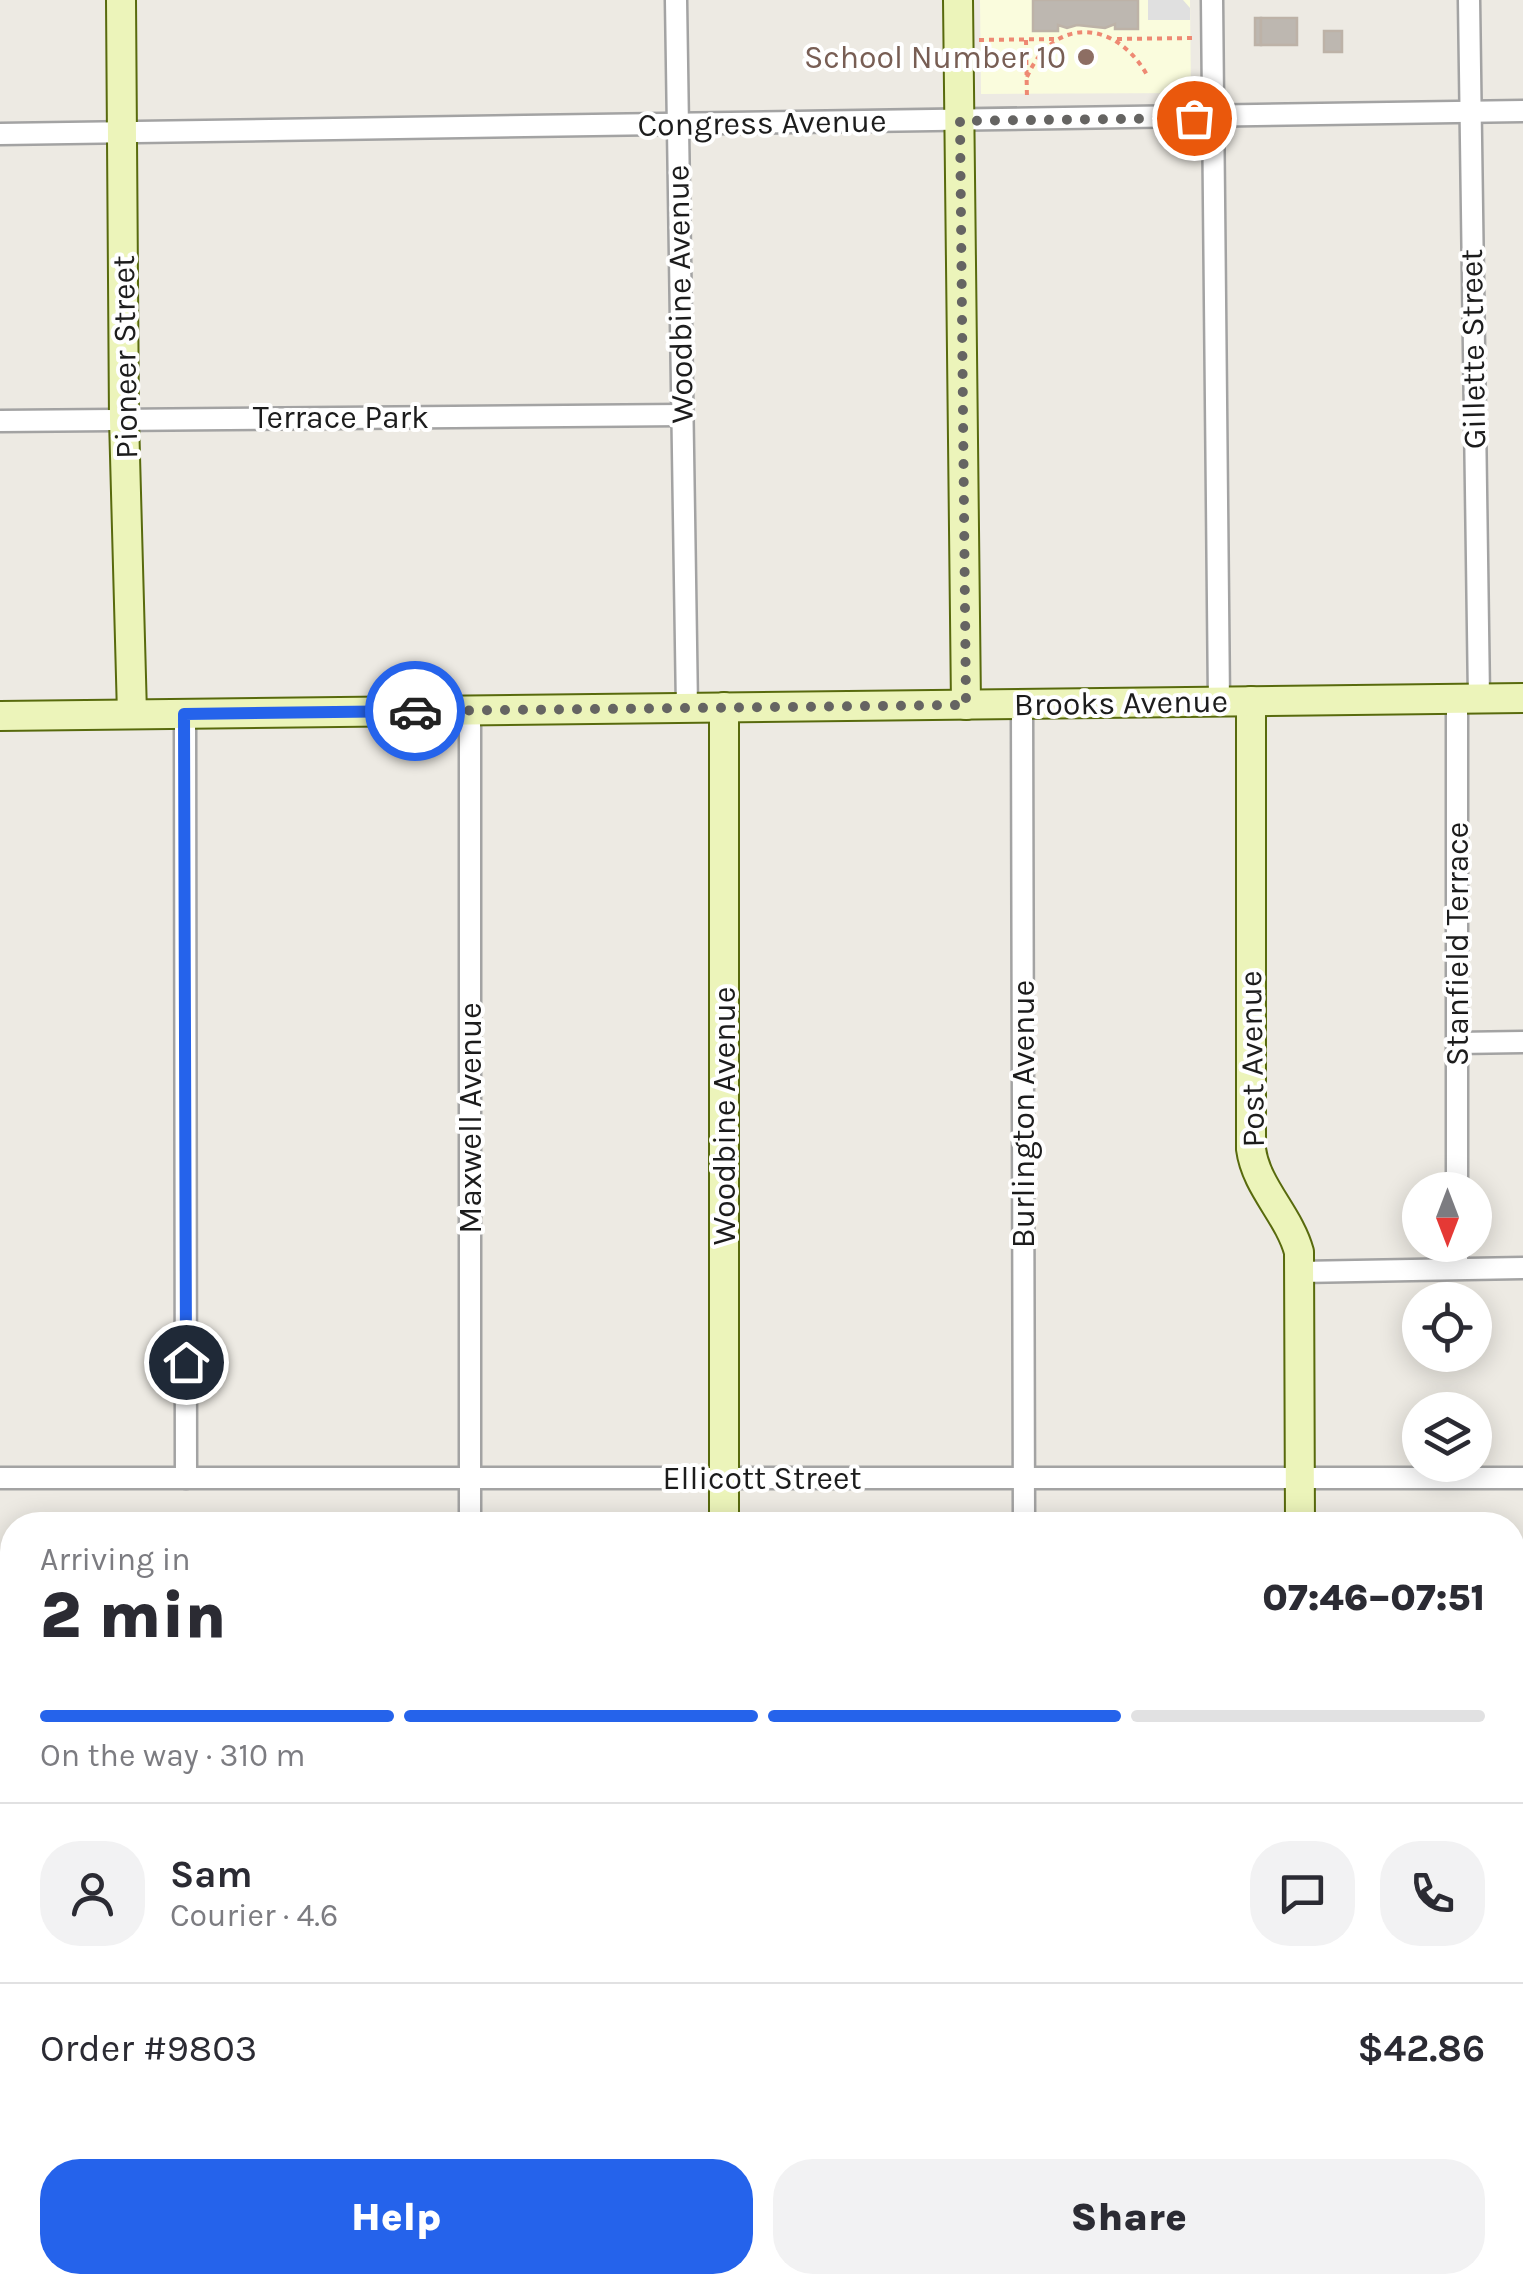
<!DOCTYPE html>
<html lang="en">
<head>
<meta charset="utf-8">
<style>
  :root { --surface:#fff; --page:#f2f2f3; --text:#2b2b33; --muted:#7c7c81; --line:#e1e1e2; --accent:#2563eb }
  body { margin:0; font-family:Karla,sans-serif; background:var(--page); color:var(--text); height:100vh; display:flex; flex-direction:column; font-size:38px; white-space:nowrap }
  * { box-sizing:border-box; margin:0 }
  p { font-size:32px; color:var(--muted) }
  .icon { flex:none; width:55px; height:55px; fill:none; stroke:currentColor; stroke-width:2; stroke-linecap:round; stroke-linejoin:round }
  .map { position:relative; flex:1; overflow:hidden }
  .drawer { position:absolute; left:0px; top:1512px; width:1525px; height:782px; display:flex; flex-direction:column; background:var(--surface); border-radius:40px 40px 0 0; box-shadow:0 5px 25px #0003 }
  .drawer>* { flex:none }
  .needle { width:65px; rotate:180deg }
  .tools { position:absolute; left:1402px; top:1172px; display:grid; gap:20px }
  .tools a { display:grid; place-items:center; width:90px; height:90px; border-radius:50%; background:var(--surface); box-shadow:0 5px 25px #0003; font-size:50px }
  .pin { position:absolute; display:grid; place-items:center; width:85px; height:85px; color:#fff; margin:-42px; border:5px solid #fff; border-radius:50%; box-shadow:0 2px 10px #0007 }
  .courier { position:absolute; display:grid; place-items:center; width:100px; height:100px; margin:-50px; border:8px solid #2563eb; border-radius:50%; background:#fff; color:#222; box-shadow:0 2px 12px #0007 }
  .head em { font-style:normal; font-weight:800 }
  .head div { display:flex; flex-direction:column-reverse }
  .head { display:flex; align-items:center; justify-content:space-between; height:170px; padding:0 40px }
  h1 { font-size:65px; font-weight:800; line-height:75px }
  .bar { display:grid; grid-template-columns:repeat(4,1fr); gap:15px 10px; align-content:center; height:120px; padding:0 40px }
  .bar i { height:12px; border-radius:8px; background:var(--line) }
  .bar .current { background:var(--accent) }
  .bar p { grid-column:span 4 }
  .line { display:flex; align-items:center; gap:25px; padding:0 40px; border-top:2px solid var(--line) }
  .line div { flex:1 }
  .round { display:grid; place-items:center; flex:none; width:105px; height:105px; border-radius:40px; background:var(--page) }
  .cta { display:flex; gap:20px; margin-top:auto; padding:20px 40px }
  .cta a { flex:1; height:115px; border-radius:40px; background:var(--accent); color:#fff; font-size:40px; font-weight:800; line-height:115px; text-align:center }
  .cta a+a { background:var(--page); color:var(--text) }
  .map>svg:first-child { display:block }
  .education { fill:#fafcdd }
  .parking { fill:#e0e0e0 }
  .building { fill:#bdb7b0; stroke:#bdb2a7; stroke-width:2.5 }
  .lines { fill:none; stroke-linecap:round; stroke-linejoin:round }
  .street-casing { stroke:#a3a3a3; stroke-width:25 }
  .secondary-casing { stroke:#586a0d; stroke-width:32 }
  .path { stroke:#ee8973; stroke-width:4; stroke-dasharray:5 5; stroke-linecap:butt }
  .street { stroke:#fff; stroke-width:20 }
  .secondary { stroke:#ecf4ba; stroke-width:28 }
  .done { stroke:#656462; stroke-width:10; stroke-dasharray:0 18 }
  .route { stroke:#2563eb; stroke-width:12 }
  .education-dot { fill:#8d6e63; stroke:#fff; stroke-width:4 }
  .labels { text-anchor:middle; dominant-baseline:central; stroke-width:8; stroke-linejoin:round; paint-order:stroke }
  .education-label { font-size:32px; fill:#785e54; stroke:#fff; text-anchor:end }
  .street-label { font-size:32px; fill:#1c1c1c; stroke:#fff }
</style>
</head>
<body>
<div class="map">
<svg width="1523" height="2294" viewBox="0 0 1523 2294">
  <rect width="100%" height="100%" fill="#edeae3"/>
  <polygon class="education" points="980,0 1190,0 1191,93 981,94"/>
  <polygon class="parking" points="1148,0 1183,0 1190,8 1190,20 1148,20"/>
  <g class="building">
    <polygon points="1033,0 1138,0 1138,29 1115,29 1115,24 1105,28 1077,25 1067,28 1058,25 1058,31 1033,31"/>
    <rect x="1255" y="18" width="6" height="27"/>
    <rect x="1261" y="18" width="36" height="27"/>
    <rect x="1324" y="31" width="18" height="21"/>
  </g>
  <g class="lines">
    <defs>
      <g id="street">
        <polyline points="676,0 687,708"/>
        <polyline points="1212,0 1219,702"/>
        <polyline points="1469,0 1479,698"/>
        <polyline points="0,134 1523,111"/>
        <polyline points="0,421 683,415"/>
        <polyline points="1457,699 1457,1190"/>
        <polyline points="1022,704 1024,1525"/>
        <polyline points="470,710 470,1525"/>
        <polyline points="185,714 186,1478"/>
        <polyline points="1457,1043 1523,1042"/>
        <polyline points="1457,1245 1457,1268"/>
        <polyline points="1300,1272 1523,1268"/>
        <polyline points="0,1478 1523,1478"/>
        <polyline points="0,1702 12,1702"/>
        <polyline points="1512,1712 1523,1712"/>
        <polyline points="0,2186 12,2186"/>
        <polyline points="1512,2260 1523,2260"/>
      </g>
      <g id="secondary">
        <polyline points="121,0 124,419 132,714"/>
        <polyline points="958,0 966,705"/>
        <path d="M1251,701v448c5,38 38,66 48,103l1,273"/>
        <polyline points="724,707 724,1525"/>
        <polyline points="0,716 1523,698"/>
        <polyline points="1512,1956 1523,1956"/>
        <polyline points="0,1961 12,1961"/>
        <polyline points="721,2282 721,2294"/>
        <polyline points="1319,2282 1319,2294"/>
      </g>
    </defs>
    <use href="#street" class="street-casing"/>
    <use href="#secondary" class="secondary-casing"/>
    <g class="path">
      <polyline points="1117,39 1192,38"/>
      <polyline points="979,40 1054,39"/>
      <polyline points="1026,40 1027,100"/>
      <path d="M1027,77c27,-62 89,-57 120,-2"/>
    </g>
    <use href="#street" class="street"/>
    <use href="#secondary" class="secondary"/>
  </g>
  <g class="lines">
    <polyline class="done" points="415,711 966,705 960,121 1194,118"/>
    <polyline class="route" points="186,1362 184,714 415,711"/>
  </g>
  <circle class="education-dot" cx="1086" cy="57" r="10"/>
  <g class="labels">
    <g class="education-label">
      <text x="1066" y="57">School Number 10</text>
    </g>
    <g class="street-label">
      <text transform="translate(762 123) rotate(-1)">Congress Avenue</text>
      <text transform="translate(680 294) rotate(-91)">Woodbine Avenue</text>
      <text transform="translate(1473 349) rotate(-91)">Gillette Street</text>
      <text transform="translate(125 357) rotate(-91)">Pioneer Street</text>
      <text x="341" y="417">Terrace Park</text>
      <text transform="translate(1121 703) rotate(-1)">Brooks Avenue</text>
      <text transform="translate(1457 944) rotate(-90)">Stanfield Terrace</text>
      <text transform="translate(1252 1059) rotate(-91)">Post Avenue</text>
      <text transform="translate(1023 1114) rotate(-90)">Burlington Avenue</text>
      <text transform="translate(724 1116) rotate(-90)">Woodbine Avenue</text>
      <text transform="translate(470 1118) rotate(-90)">Maxwell Avenue</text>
      <text x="762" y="1478">Ellicott Street</text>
    </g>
  </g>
</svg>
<div class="tools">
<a><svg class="needle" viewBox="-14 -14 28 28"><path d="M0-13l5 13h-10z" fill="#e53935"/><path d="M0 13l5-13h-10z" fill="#7c7c81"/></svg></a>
<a><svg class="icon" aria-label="locate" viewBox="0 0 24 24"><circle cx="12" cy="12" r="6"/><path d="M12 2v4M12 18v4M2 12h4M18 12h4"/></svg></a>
<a><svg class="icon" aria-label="layers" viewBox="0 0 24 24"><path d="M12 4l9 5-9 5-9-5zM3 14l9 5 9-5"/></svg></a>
</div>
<div class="pin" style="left:1194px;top:118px;background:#ea580c"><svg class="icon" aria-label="bag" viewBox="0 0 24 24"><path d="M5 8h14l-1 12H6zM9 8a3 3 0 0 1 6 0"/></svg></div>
<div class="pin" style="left:186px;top:1362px;background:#1f2937"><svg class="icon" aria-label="home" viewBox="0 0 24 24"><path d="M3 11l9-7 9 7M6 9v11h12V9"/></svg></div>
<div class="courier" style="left:415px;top:711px"><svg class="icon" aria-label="car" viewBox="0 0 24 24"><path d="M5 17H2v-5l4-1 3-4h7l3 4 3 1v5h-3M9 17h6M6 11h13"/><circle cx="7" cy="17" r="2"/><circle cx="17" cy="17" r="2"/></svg></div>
<section class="drawer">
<div class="head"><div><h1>2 min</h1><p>Arriving in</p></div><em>07:46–07:51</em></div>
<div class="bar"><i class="current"></i><i class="current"></i><i class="current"></i><i></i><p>On the way · 310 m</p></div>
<div class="line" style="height:180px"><a class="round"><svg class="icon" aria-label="person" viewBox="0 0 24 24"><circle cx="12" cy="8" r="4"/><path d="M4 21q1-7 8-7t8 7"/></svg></a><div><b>Sam</b><p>Courier · 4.6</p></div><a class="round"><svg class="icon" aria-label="chat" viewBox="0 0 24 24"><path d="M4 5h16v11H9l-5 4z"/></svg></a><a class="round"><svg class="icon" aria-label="phone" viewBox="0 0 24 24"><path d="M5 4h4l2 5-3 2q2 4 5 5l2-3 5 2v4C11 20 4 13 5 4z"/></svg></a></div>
<div class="line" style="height:130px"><div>Order #9803</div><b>$42.86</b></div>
<div class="cta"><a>Help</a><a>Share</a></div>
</section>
</div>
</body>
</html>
